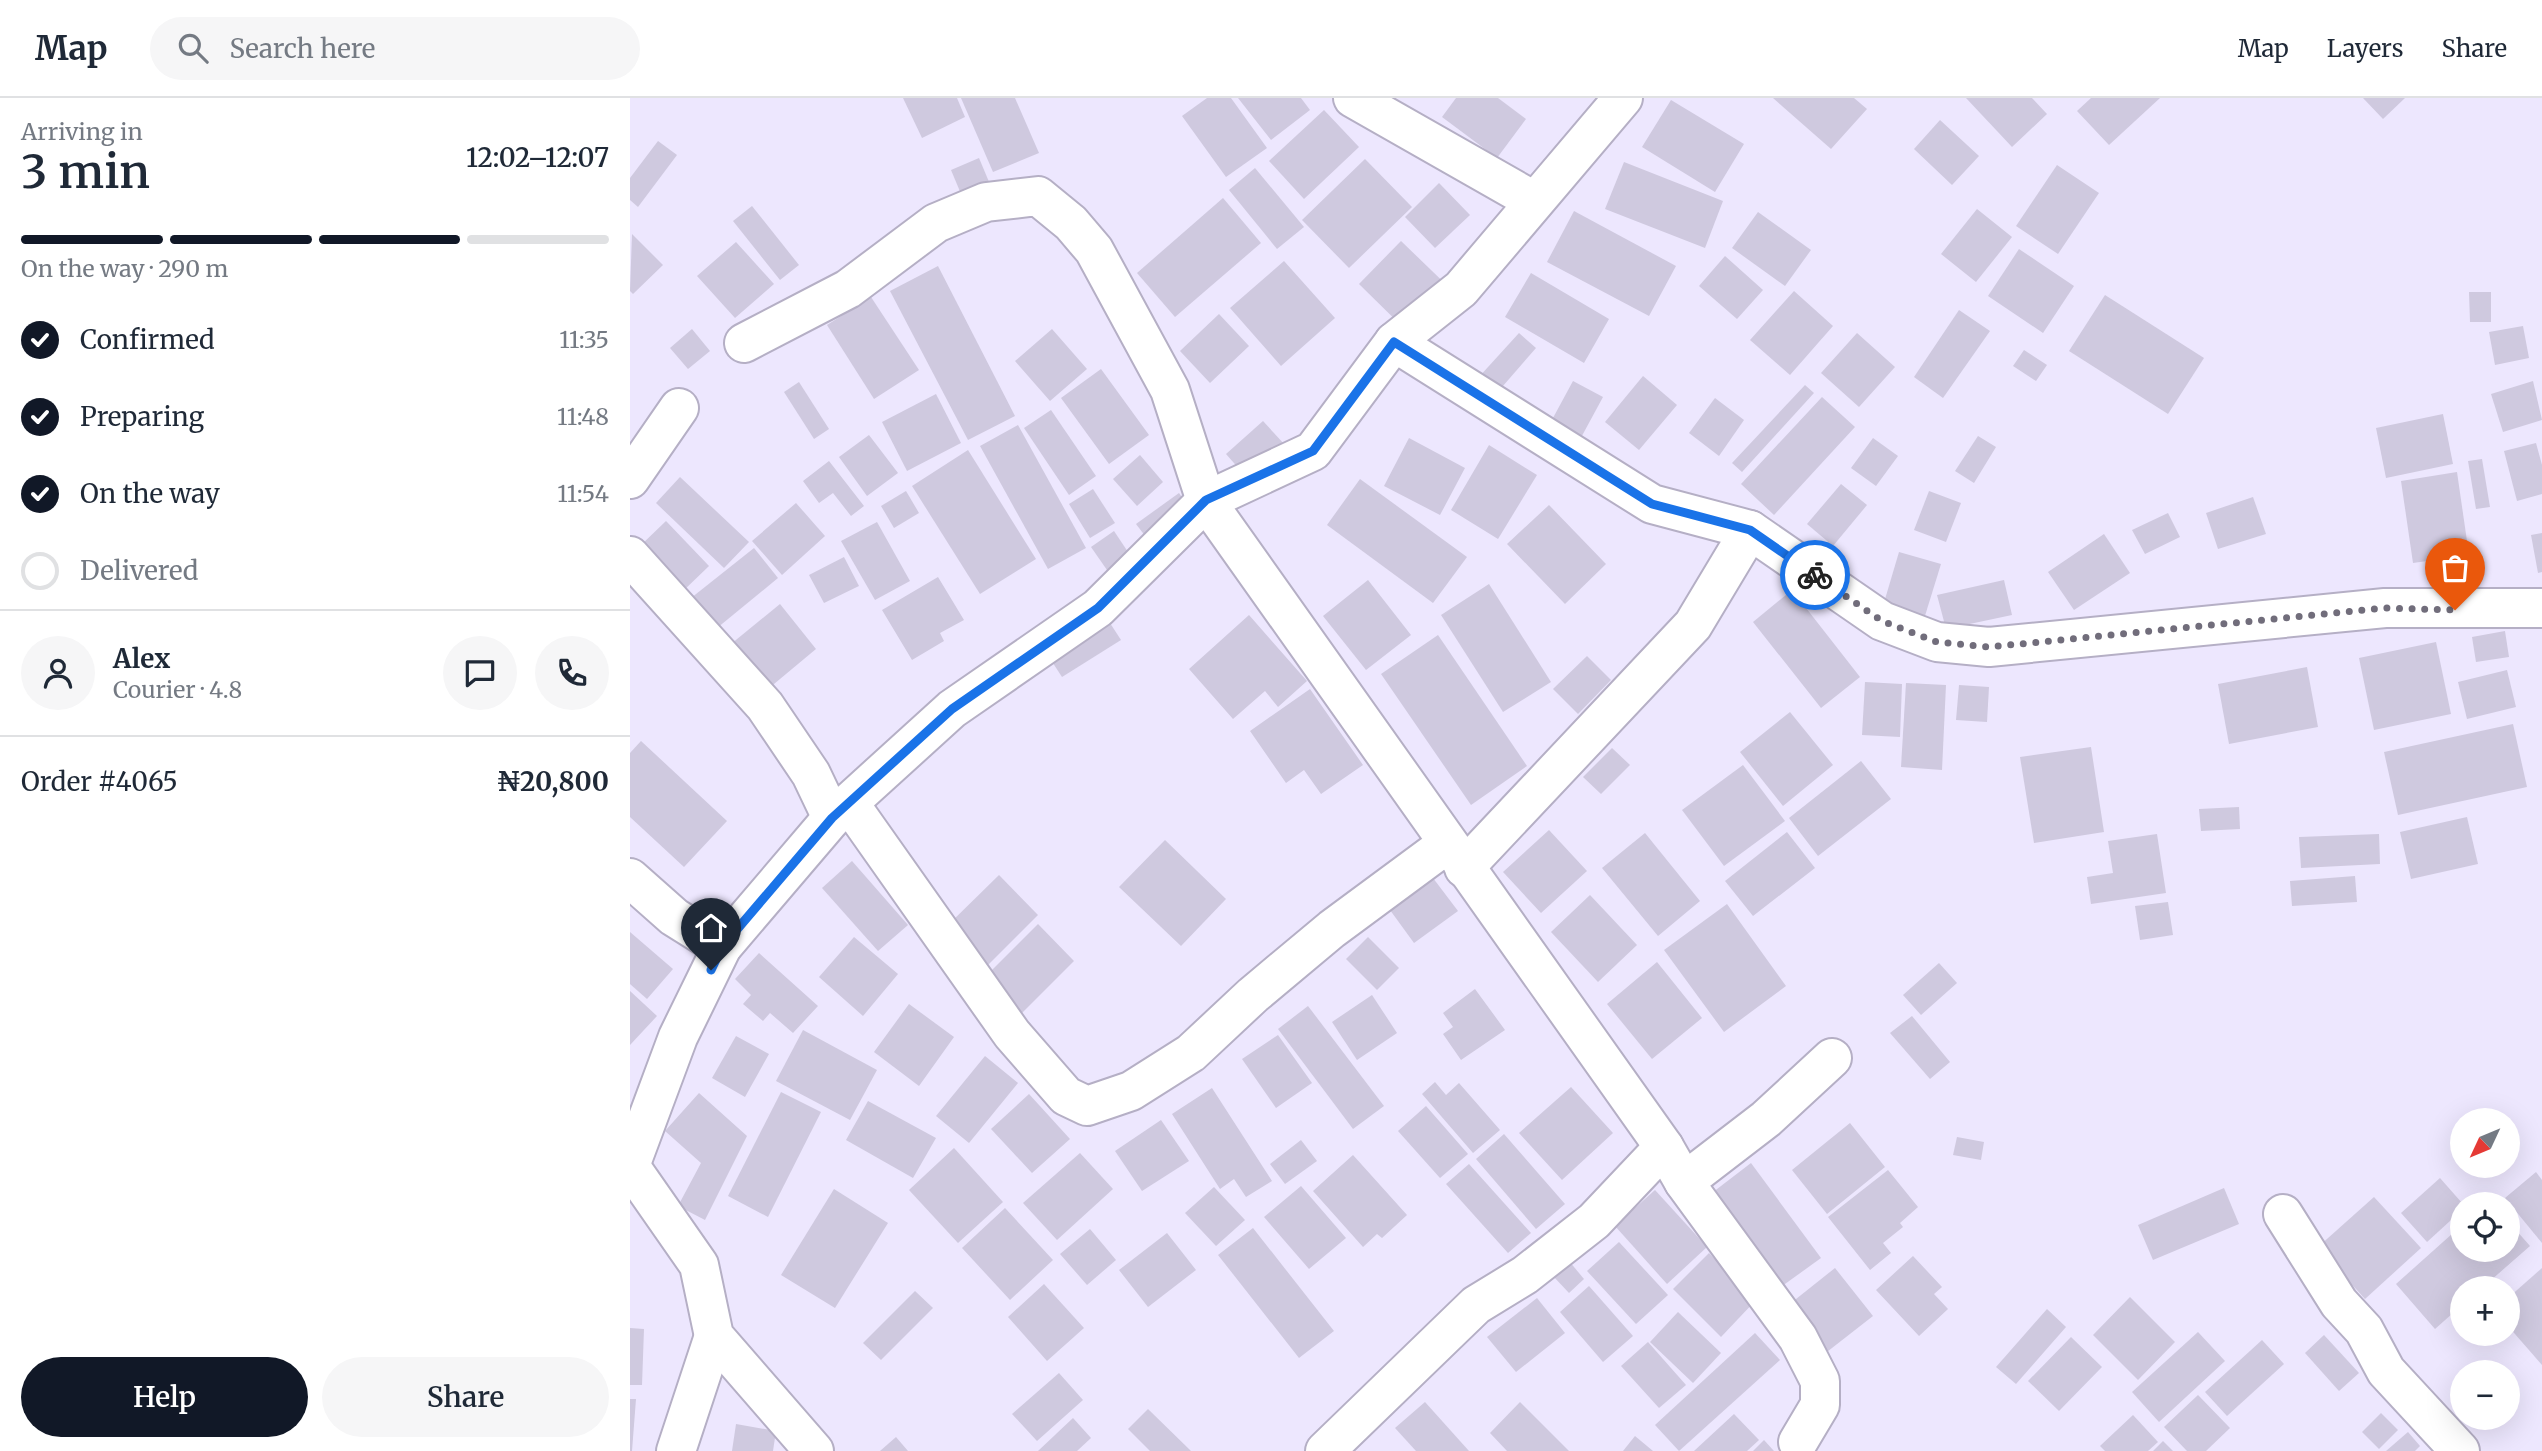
<!DOCTYPE html>
<html lang="en">
<head>
<meta charset="utf-8">
<style>
  :root { --surface:#fff; --page:#f6f6f7; --text:#1f2937; --muted:#747a83; --line:#e0e1e3; --accent:#111827 }
  body { margin:0; font-family:Merriweather,serif; background:var(--page); color:var(--text); height:100vh; display:flex; flex-direction:column; font-size:26px; white-space:nowrap }
  * { box-sizing:border-box; margin:0 }
  p { font-size:23px; color:var(--muted) }
  .icon { flex:none; width:38px; height:38px; fill:none; stroke:currentColor; stroke-width:2; stroke-linecap:round; stroke-linejoin:round }
  .map { position:relative; flex:1; overflow:hidden }
  .sheet { display:flex; flex-direction:column; background:var(--surface); width:630px }
  .sheet>* { flex:none }
  .needle { width:46px; rotate:226deg }
  .tools { position:absolute; left:1820px; top:1010px; display:grid; gap:14px }
  .tools a { display:grid; place-items:center; width:70px; height:70px; border-radius:50%; background:var(--surface); box-shadow:0 7px 28px #0002; font-size:35px }
  .pin { position:absolute; display:grid; place-items:center; width:60px; height:60px; color:#fff; margin:-72px -30px; border-radius:50% 50% 50% 0; rotate:-45deg; box-shadow:0 0 7px #0007 }
  .pin .icon { rotate:45deg }
  .courier { position:absolute; display:grid; place-items:center; width:70px; height:70px; margin:-35px; border:5px solid #1a73e8; border-radius:50%; background:#fff; color:#222; box-shadow:0 2px 9px #0007 }
  .summary em { font-style:normal; font-weight:600 }
  .summary div { display:flex; flex-direction:column-reverse }
  .summary { display:flex; align-items:center; justify-content:space-between; height:119px; padding:0 21px }
  h1 { font-size:46px; font-weight:600; line-height:52px }
  .bar { display:grid; grid-template-columns:repeat(4,1fr); gap:10px 7px; align-content:center; height:84px; padding:0 21px }
  .bar i { height:9px; border-radius:5px; background:var(--line) }
  .bar .on { background:var(--accent) }
  .bar p { grid-column:span 4 }
  .line { display:flex; align-items:center; gap:18px; padding:0 21px; border-top:2px solid var(--line) }
  .line div { flex:1 }
  .round { display:grid; place-items:center; flex:none; width:74px; height:74px; border-radius:37px; background:var(--page) }
  ol { padding:0 21px; list-style:none }
  li { display:flex; align-items:center; gap:21px; height:77px }
  li p { margin-inline-start:auto }
  li .icon { padding:7px; border-radius:50%; background:var(--accent); color:#fff; stroke-width:4 }
  li:last-child { color:var(--muted) }
  li i { width:38px; height:38px; border:4px solid var(--line); border-radius:50% }
  .cta { display:flex; gap:14px; margin-top:auto; padding:14px 21px }
  .cta a { flex:1; height:80px; border-radius:42px; background:var(--accent); color:#fff; font-size:28px; font-weight:600; line-height:80px; text-align:center }
  .cta a+a { background:var(--page); color:var(--text) }
  header { display:flex; align-items:center; gap:42px; box-sizing:border-box; height:98px; padding:0 35px; background:var(--surface); border-bottom:2px solid var(--line) }
  header strong { font-size:33px }
  nav { display:flex; gap:38px; margin-inline-start:auto; font-size:24px }
  .search { width:490px; height:63px; background:var(--page); display:flex; align-items:center; gap:18px; box-sizing:border-box; padding:0 24px; border-radius:38px; color:var(--muted); font-size:26px }
  main { display:flex; flex:1; min-height:0 }
  .map>svg:first-child { display:block }
  .building { fill:#cfc9df }
  .lines { fill:none; stroke-linecap:round; stroke-linejoin:round }
  .minor-casing { stroke:#b5afc5; stroke-width:42 }
  .minor { stroke:#fff; stroke-width:38 }
  .done { stroke:#716d7b; stroke-width:7; stroke-dasharray:0 12.6 }
  .route { stroke:#1a73e8; stroke-width:9 }
</style>
</head>
<body>
<header>
<strong>Map</strong>
<div class="search"><svg class="icon" aria-label="search" viewBox="0 0 24 24"><circle cx="10" cy="10" r="6"/><path d="M15 15l6 6"/></svg>Search here</div>
<nav><a>Map</a><a>Layers</a><a>Share</a></nav>
</header>
<main>
<section class="sheet">
<div class="summary"><div><h1>3 min</h1><p>Arriving in</p></div><em>12:02–12:07</em></div>
<div class="bar"><i class="on"></i><i class="on"></i><i class="on"></i><i></i><p>On the way · 290 m</p></div>
<ol>
<li><svg class="icon" aria-label="check" viewBox="0 0 24 24"><path d="M5 12l5 5 9-10"/></svg>Confirmed<p>11:35</p></li>
<li><svg class="icon" aria-label="check" viewBox="0 0 24 24"><path d="M5 12l5 5 9-10"/></svg>Preparing<p>11:48</p></li>
<li><svg class="icon" aria-label="check" viewBox="0 0 24 24"><path d="M5 12l5 5 9-10"/></svg>On the way<p>11:54</p></li>
<li><i></i>Delivered</li>
</ol>
<div class="line" style="height:126px"><a class="round"><svg class="icon" aria-label="person" viewBox="0 0 24 24"><circle cx="12" cy="8" r="4"/><path d="M4 21q1-7 8-7t8 7"/></svg></a><div><b>Alex</b><p>Courier · 4.8</p></div><a class="round"><svg class="icon" aria-label="chat" viewBox="0 0 24 24"><path d="M4 5h16v11H9l-5 4z"/></svg></a><a class="round"><svg class="icon" aria-label="phone" viewBox="0 0 24 24"><path d="M5 4h4l2 5-3 2q2 4 5 5l2-3 5 2v4C11 20 4 13 5 4z"/></svg></a></div>
<div class="line" style="height:91px"><div>Order #4065</div><b>₦20,800</b></div>
<div class="cta"><a>Help</a><a>Share</a></div>
</section>
<div class="map">
<svg width="1912" height="1353" viewBox="0 0 1912 1353">
  <rect width="100%" height="100%" fill="#ede7fe"/>
  <g class="building">
    <polygon points="273,0 327,0 335,19 292,40"/>
    <polygon points="331,0 385,0 409,55 363,74"/>
    <polygon points="577,0 601,0 637,50 596,79 552,18"/>
    <polygon points="608,0 671,0 680,12 641,42"/>
    <polygon points="826,0 868,0 896,21 867,60 812,19"/>
    <polygon points="1143,0 1224,0 1237,11 1201,51"/>
    <polygon points="1336,0 1402,0 1417,16 1382,49"/>
    <polygon points="1461,0 1530,0 1479,47 1447,13"/>
    <polygon points="1733,0 1775,0 1753,21"/>
    <polygon points="1041,2 1114,46 1085,94 1012,49"/>
    <polygon points="694,12 729,49 674,101 639,63"/>
    <polygon points="1310,22 1349,58 1322,87 1284,51"/>
    <polygon points="28,43 47,57 8,109 0,102 0,80"/>
    <polygon points="349,60 362,91 334,103 321,72"/>
    <polygon points="735,61 782,109 719,170 672,122"/>
    <polygon points="994,64 1093,103 1075,150 975,111"/>
    <polygon points="1427,67 1469,95 1428,156 1386,128"/>
    <polygon points="625,70 674,129 647,151 599,92"/>
    <polygon points="809,85 840,117 805,150 775,119"/>
    <polygon points="593,100 631,145 545,219 507,175"/>
    <polygon points="122,108 169,167 150,182 103,123"/>
    <polygon points="1347,111 1382,139 1346,184 1311,156"/>
    <polygon points="944,113 1046,168 1019,218 917,164"/>
    <polygon points="1128,114 1181,152 1155,188 1102,150"/>
    <polygon points="2,136 33,167 3,196 0,193"/>
    <polygon points="771,143 830,200 788,244 729,186"/>
    <polygon points="106,144 144,186 105,220 67,178"/>
    <polygon points="1389,151 1444,188 1413,235 1358,198"/>
    <polygon points="1095,158 1133,192 1107,221 1069,188"/>
    <polygon points="654,163 705,220 651,268 600,210"/>
    <polygon points="308,168 385,318 338,342 260,193"/>
    <polygon points="901,175 979,221 954,265 875,219"/>
    <polygon points="1164,193 1203,228 1160,277 1120,242"/>
    <polygon points="1839,194 1861,194 1861,224 1840,224"/>
    <polygon points="1475,197 1574,260 1538,316 1439,253"/>
    <polygon points="241,199 289,272 244,301 197,227"/>
    <polygon points="1329,212 1360,233 1313,300 1284,279"/>
    <polygon points="589,216 619,248 580,285 550,253"/>
    <polygon points="1893,228 1899,260 1865,267 1859,234"/>
    <polygon points="62,231 80,253 58,271 40,250"/>
    <polygon points="422,231 457,271 420,303 385,263"/>
    <polygon points="889,235 906,250 866,296 848,280"/>
    <polygon points="1227,235 1265,269 1229,309 1191,275"/>
    <polygon points="1394,252 1417,267 1406,283 1383,268"/>
    <polygon points="471,271 519,337 479,366 431,300"/>
    <polygon points="1013,278 1047,307 1009,352 975,324"/>
    <polygon points="943,283 973,299 947,347 917,331"/>
    <polygon points="1903,283 1912,322 1873,334 1861,296"/>
    <polygon points="169,284 199,331 184,341 154,294"/>
    <polygon points="1175,287 1184,295 1112,374 1102,365"/>
    <polygon points="306,296 331,345 277,373 252,324"/>
    <polygon points="1192,299 1225,329 1144,417 1111,386"/>
    <polygon points="1085,300 1114,322 1089,358 1059,335"/>
    <polygon points="421,312 466,378 439,397 394,330"/>
    <polygon points="1813,316 1823,366 1756,380 1746,330"/>
    <polygon points="633,323 655,347 618,381 596,356"/>
    <polygon points="388,327 456,450 418,471 350,348"/>
    <polygon points="239,337 268,375 237,398 209,359"/>
    <polygon points="1348,338 1366,349 1344,385 1325,373"/>
    <polygon points="779,340 835,370 810,417 754,388"/>
    <polygon points="1243,340 1268,358 1246,388 1221,370"/>
    <polygon points="1906,345 1912,367 1912,396 1887,403 1874,353"/>
    <polygon points="859,347 907,377 868,441 821,412"/>
    <polygon points="338,352 406,461 350,496 282,388"/>
    <polygon points="510,357 533,384 507,408 483,381"/>
    <polygon points="1852,361 1860,409 1846,411 1838,363"/>
    <polygon points="199,363 234,408 221,418 203,395 189,405 173,383"/>
    <polygon points="1827,374 1839,457 1783,465 1771,383"/>
    <polygon points="50,379 119,444 94,470 26,405"/>
    <polygon points="730,381 837,459 803,505 697,427"/>
    <polygon points="1211,386 1237,407 1203,448 1177,426"/>
    <polygon points="463,391 485,425 460,440 439,406"/>
    <polygon points="276,393 289,415 264,430 251,408"/>
    <polygon points="1299,393 1331,405 1316,444 1284,432"/>
    <polygon points="549,395 565,417 522,447 506,426"/>
    <polygon points="1623,399 1636,436 1588,451 1576,415"/>
    <polygon points="166,405 195,438 152,477 122,443"/>
    <polygon points="919,407 976,466 935,506 877,446"/>
    <polygon points="1538,415 1550,439 1515,456 1502,432"/>
    <polygon points="36,423 79,468 52,494 9,449"/>
    <polygon points="247,424 280,483 245,502 211,443"/>
    <polygon points="484,433 500,457 477,472 461,449"/>
    <polygon points="1912,435 1912,474 1908,475 1901,437"/>
    <polygon points="1474,436 1500,475 1444,512 1418,474"/>
    <polygon points="124,450 148,480 81,535 56,504"/>
    <polygon points="1269,454 1311,466 1294,521 1253,508"/>
    <polygon points="214,459 229,488 194,505 179,477"/>
    <polygon points="308,479 334,522 310,535 314,543 282,562 252,512"/>
    <polygon points="738,482 781,537 736,572 693,518"/>
    <polygon points="1374,482 1382,517 1316,531 1307,497"/>
    <polygon points="859,486 921,584 873,614 811,517"/>
    <polygon points="1162,492 1230,579 1191,610 1123,524"/>
    <polygon points="150,506 186,551 138,591 101,546"/>
    <polygon points="619,517 677,583 648,609 635,593 603,621 559,571"/>
    <polygon points="478,522 491,542 432,579 419,559"/>
    <polygon points="1875,533 1879,559 1846,564 1842,539"/>
    <polygon points="808,537 897,668 841,707 751,576"/>
    <polygon points="1806,544 1821,616 1744,632 1729,560"/>
    <polygon points="957,558 981,582 948,616 923,591"/>
    <polygon points="1677,569 1688,629 1599,646 1588,586"/>
    <polygon points="1877,572 1886,609 1837,621 1828,584"/>
    <polygon points="1235,584 1272,586 1270,639 1232,637"/>
    <polygon points="1276,585 1316,587 1312,672 1271,669"/>
    <polygon points="1329,587 1359,589 1357,624 1326,622"/>
    <polygon points="680,591 733,667 691,696 674,672 656,685 620,633"/>
    <polygon points="1160,614 1203,667 1153,708 1110,654"/>
    <polygon points="1883,626 1897,689 1768,717 1754,654"/>
    <polygon points="11,643 97,723 54,769 0,719 0,655"/>
    <polygon points="1461,649 1474,734 1404,745 1390,659"/>
    <polygon points="982,650 1000,667 971,696 953,679"/>
    <polygon points="1231,663 1261,701 1188,758 1159,720"/>
    <polygon points="1113,667 1155,723 1094,768 1052,712"/>
    <polygon points="1609,709 1610,731 1571,733 1569,711"/>
    <polygon points="1837,719 1848,766 1781,781 1770,734"/>
    <polygon points="919,732 957,773 911,815 873,774"/>
    <polygon points="1157,734 1185,770 1123,818 1095,783"/>
    <polygon points="1015,735 1070,803 1028,838 972,770"/>
    <polygon points="1527,736 1536,795 1461,806 1457,779 1483,775 1478,743"/>
    <polygon points="1749,736 1750,766 1671,770 1669,739"/>
    <polygon points="535,742 596,801 551,848 489,789"/>
    <polygon points="222,763 278,827 248,853 192,790"/>
    <polygon points="369,777 408,817 355,870 315,830"/>
    <polygon points="1725,778 1727,804 1662,808 1660,783"/>
    <polygon points="803,780 828,813 784,845 760,812"/>
    <polygon points="960,797 1007,847 968,884 921,834"/>
    <polygon points="1538,804 1543,837 1510,842 1505,808"/>
    <polygon points="1097,806 1156,888 1094,934 1034,852"/>
    <polygon points="408,826 444,863 392,915 355,879"/>
    <polygon points="0,834 43,871 17,901 0,886"/>
    <polygon points="224,839 268,876 233,918 189,879"/>
    <polygon points="738,839 769,870 747,892 716,861"/>
    <polygon points="129,855 188,908 163,935 140,915 133,923 113,906 121,897 105,881"/>
    <polygon points="1027,864 1072,920 1022,961 977,906"/>
    <polygon points="1309,865 1327,885 1291,917 1273,897"/>
    <polygon points="845,891 875,932 831,962 813,936 823,929 813,915"/>
    <polygon points="0,893 27,918 0,947"/>
    <polygon points="742,897 767,935 727,962 702,924"/>
    <polygon points="279,906 324,939 289,988 244,954"/>
    <polygon points="678,908 754,1008 723,1031 648,931"/>
    <polygon points="1282,918 1320,964 1300,981 1260,935"/>
    <polygon points="173,932 247,972 220,1022 146,983"/>
    <polygon points="648,937 682,985 646,1010 612,961"/>
    <polygon points="106,938 139,956 115,999 82,980"/>
    <polygon points="355,958 388,985 339,1045 306,1018"/>
    <polygon points="805,984 816,997 829,985 870,1032 843,1055 792,996"/>
    <polygon points="941,989 983,1035 932,1082 889,1035"/>
    <polygon points="582,990 642,1083 616,1099 604,1081 590,1091 542,1016"/>
    <polygon points="151,994 191,1014 138,1119 98,1098"/>
    <polygon points="69,995 117,1038 75,1122 48,1108 71,1065 35,1033"/>
    <polygon points="399,996 440,1041 402,1075 361,1031"/>
    <polygon points="238,1003 306,1040 283,1080 216,1042"/>
    <polygon points="796,1008 838,1056 810,1080 768,1033"/>
    <polygon points="531,1022 559,1063 512,1093 485,1053"/>
    <polygon points="1220,1025 1255,1069 1197,1116 1162,1072"/>
    <polygon points="874,1036 935,1106 906,1131 846,1061"/>
    <polygon points="1327,1039 1354,1044 1351,1062 1323,1057"/>
    <polygon points="671,1042 687,1063 655,1086 640,1066"/>
    <polygon points="324,1050 373,1104 328,1145 279,1092"/>
    <polygon points="450,1055 483,1091 427,1142 393,1105"/>
    <polygon points="723,1057 777,1117 752,1140 747,1136 733,1149 683,1093"/>
    <polygon points="1121,1065 1191,1160 1144,1194 1074,1101"/>
    <polygon points="839,1066 901,1135 878,1155 816,1086"/>
    <polygon points="1258,1072 1288,1109 1270,1125 1273,1129 1253,1145 1261,1155 1240,1172 1198,1119"/>
    <polygon points="1906,1074 1912,1082 1912,1145 1875,1100"/>
    <polygon points="1810,1080 1832,1105 1832,1112 1797,1144 1771,1115"/>
    <polygon points="671,1088 716,1140 679,1171 634,1119"/>
    <polygon points="584,1089 615,1122 586,1148 555,1115"/>
    <polygon points="1594,1090 1609,1126 1523,1162 1508,1127"/>
    <polygon points="204,1091 258,1125 205,1210 151,1177"/>
    <polygon points="1025,1092 1077,1149 1037,1186 985,1128"/>
    <polygon points="1744,1099 1791,1150 1735,1201 1688,1149"/>
    <polygon points="375,1110 423,1162 380,1202 332,1150"/>
    <polygon points="1878,1123 1900,1148 1852,1190 1832,1190 1832,1207 1805,1231 1766,1186 1832,1127 1832,1152 1878,1152"/>
    <polygon points="623,1130 704,1233 669,1260 588,1157"/>
    <polygon points="460,1131 486,1162 457,1187 430,1156"/>
    <polygon points="537,1135 566,1172 518,1209 489,1172"/>
    <polygon points="989,1144 1038,1197 1006,1226 957,1173"/>
    <polygon points="1079,1155 1126,1202 1091,1239 1043,1191"/>
    <polygon points="1283,1158 1312,1189 1304,1196 1318,1211 1289,1238 1246,1192"/>
    <polygon points="939,1163 954,1181 939,1195 923,1178"/>
    <polygon points="1205,1170 1243,1218 1193,1257 1156,1209"/>
    <polygon points="1912,1170 1912,1267 1878,1228 1878,1200"/>
    <polygon points="414,1186 454,1230 417,1263 378,1219"/>
    <polygon points="959,1188 1003,1238 973,1264 930,1214"/>
    <polygon points="285,1193 303,1210 251,1262 233,1245"/>
    <polygon points="1500,1199 1545,1244 1508,1282 1463,1237"/>
    <polygon points="907,1200 935,1235 886,1274 857,1239"/>
    <polygon points="1417,1211 1436,1229 1386,1286 1366,1269"/>
    <polygon points="1048,1214 1091,1255 1063,1285 1020,1244"/>
    <polygon points="0,1230 14,1231 12,1287 0,1287"/>
    <polygon points="1568,1234 1595,1263 1529,1324 1502,1294"/>
    <polygon points="1125,1235 1150,1262 1049,1353 1025,1327"/>
    <polygon points="1694,1237 1729,1275 1709,1293 1675,1255"/>
    <polygon points="1441,1239 1472,1269 1429,1313 1398,1283"/>
    <polygon points="1632,1242 1654,1266 1597,1318 1575,1294"/>
    <polygon points="1018,1244 1056,1287 1029,1310 991,1268"/>
    <polygon points="429,1275 453,1302 407,1343 382,1316"/>
    <polygon points="1568,1297 1600,1330 1576,1353 1557,1353 1534,1329"/>
    <polygon points="0,1301 6,1301 2,1353 0,1353"/>
    <polygon points="795,1304 839,1353 786,1353 765,1330"/>
    <polygon points="890,1304 939,1353 877,1353 860,1335"/>
    <polygon points="518,1311 561,1353 520,1353 498,1331"/>
    <polygon points="1751,1315 1768,1332 1749,1351 1732,1334"/>
    <polygon points="1104,1316 1129,1342 1117,1353 1064,1353"/>
    <polygon points="1503,1317 1528,1344 1518,1353 1475,1353 1470,1348"/>
    <polygon points="443,1320 461,1340 447,1353 408,1353"/>
    <polygon points="106,1326 146,1333 143,1353 102,1353"/>
    <polygon points="1778,1334 1790,1348 1785,1353 1756,1353"/>
    <polygon points="1005,1338 1023,1353 993,1353"/>
    <polygon points="266,1339 278,1353 250,1353"/>
    <polygon points="1134,1342 1144,1353 1123,1353"/>
    <polygon points="1533,1343 1543,1353 1523,1353"/>
  </g>
  <g class="lines">
    <defs>
      <g id="minor">
        <polyline points="723,0 904,103"/>
        <polyline points="764,244 1022,406 1120,432 1252,523 1307,544 1359,549 1755,510 1912,510"/>
        <polyline points="114,245 218,191 306,125 356,104 408,98 441,125 464,152 540,292 576,403 1034,1049 1054,1084 1168,1240 1190,1283 1190,1307 1168,1344"/>
        <polyline points="0,381 49,310"/>
        <polyline points="0,458 135,608 181,676 202,720"/>
        <polyline points="219,705 382,936 436,998 457,1008 501,993 561,955 623,897 702,831 817,746"/>
        <polyline points="834,770 1063,527 1120,432"/>
        <polyline points="0,780 44,819 92,849"/>
        <polyline points="0,1068 48,939 92,849 202,720 322,611 468,510 576,403 683,353 764,244 831,191 993,0"/>
        <polyline points="0,1068 69,1167 84,1238 184,1353"/>
        <polyline points="1054,1084 1136,1021 1202,960"/>
        <polyline points="1653,1116 1709,1205 1734,1232 1756,1273 1830,1353"/>
        <polyline points="46,1353 84,1238"/>
        <polyline points="695,1353 846,1207 895,1177 964,1123 1034,1049"/>
      </g>
    </defs>
    <use href="#minor" class="minor-casing"/>
    <use href="#minor" class="minor"/>
  </g>
  <g class="lines">
    <polyline class="done" points="1185,477 1252,523 1307,544 1359,549 1755,510 1825,512"/>
    <polyline class="route" points="81,872 92,849 202,720 322,611 468,510 576,402 683,353 764,244 1022,406 1120,432 1185,477"/>
  </g>
</svg>
<div class="tools">
<a><svg class="needle" viewBox="-14 -14 28 28"><path d="M0-13l5 13h-10z" fill="#e53935"/><path d="M0 13l5-13h-10z" fill="#747a83"/></svg></a>
<a><svg class="icon" aria-label="locate" viewBox="0 0 24 24"><circle cx="12" cy="12" r="6"/><path d="M12 2v4M12 18v4M2 12h4M18 12h4"/></svg></a>
<a>+</a>
<a>−</a>
</div>
<div class="pin" style="left:1825px;top:512px;background:#ea580c"><svg class="icon" aria-label="bag" viewBox="0 0 24 24"><path d="M5 8h14l-1 12H6zM9 8a3 3 0 0 1 6 0"/></svg></div>
<div class="pin" style="left:81px;top:872px;background:#1f2937"><svg class="icon" aria-label="home" viewBox="0 0 24 24"><path d="M3 11l9-7 9 7M6 9v11h12V9"/></svg></div>
<div class="courier" style="left:1185px;top:477px"><svg class="icon" aria-label="bike" viewBox="0 0 24 24"><circle cx="6" cy="16" r="4"/><circle cx="18" cy="16" r="4"/><path d="M6 16l4-8h5l3 8M10 8l3 8H6M13 5h3"/></svg></div>
</div>
</main>
</body>
</html>
